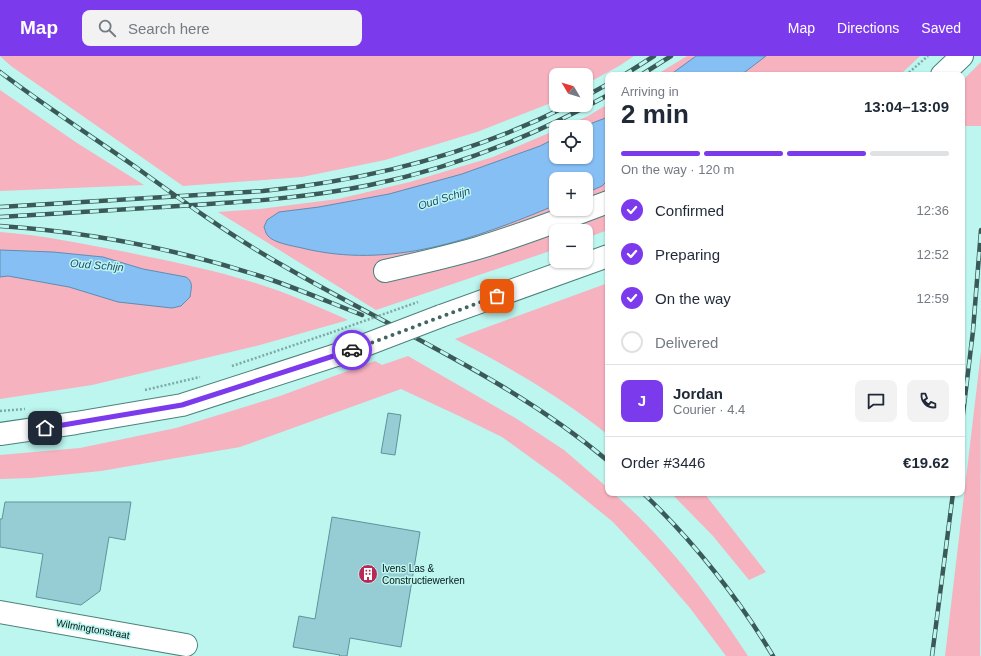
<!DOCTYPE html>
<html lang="en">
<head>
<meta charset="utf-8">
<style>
  :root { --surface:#fff; --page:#f2f2f3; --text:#1f2937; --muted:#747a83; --line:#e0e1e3; --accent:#7c3aed }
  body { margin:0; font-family:Helvetica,sans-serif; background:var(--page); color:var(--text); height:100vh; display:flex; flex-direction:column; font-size:15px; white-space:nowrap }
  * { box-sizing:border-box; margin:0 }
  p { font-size:13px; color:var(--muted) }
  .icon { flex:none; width:22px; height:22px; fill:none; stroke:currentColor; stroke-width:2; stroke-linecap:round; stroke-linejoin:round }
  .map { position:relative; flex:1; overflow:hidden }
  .details { position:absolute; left:605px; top:16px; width:360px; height:424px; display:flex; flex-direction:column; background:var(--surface); border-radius:8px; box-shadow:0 1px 3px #0004 }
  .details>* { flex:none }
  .needle { width:26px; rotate:308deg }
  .fabs { position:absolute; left:549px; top:12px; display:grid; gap:8px }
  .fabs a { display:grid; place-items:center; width:44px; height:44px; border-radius:8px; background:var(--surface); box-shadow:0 1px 3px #0004; font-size:20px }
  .pin { position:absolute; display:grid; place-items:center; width:34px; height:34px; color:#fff; margin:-17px; border-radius:8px; box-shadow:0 2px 6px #0006 }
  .courier { position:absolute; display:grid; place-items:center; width:40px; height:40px; margin:-20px; border:3px solid #7c3aed; border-radius:50%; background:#fff; color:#222; box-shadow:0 1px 5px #0007 }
  .overview em { font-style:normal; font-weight:700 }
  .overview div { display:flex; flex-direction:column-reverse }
  .overview { display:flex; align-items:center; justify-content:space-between; height:68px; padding:0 16px }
  h1 { font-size:26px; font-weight:700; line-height:30px }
  .bar { display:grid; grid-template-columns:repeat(4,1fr); gap:6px 4px; align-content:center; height:48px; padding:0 16px }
  .bar i { height:5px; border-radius:3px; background:var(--line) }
  .bar .current { background:var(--accent) }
  .bar p { grid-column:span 4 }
  .line { display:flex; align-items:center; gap:10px; padding:0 16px; border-top:1px solid var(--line) }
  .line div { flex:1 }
  .round { display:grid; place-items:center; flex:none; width:42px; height:42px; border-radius:8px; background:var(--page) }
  ol { padding:0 16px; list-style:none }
  li { display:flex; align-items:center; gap:12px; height:44px }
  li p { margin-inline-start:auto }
  li .icon { padding:4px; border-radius:50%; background:var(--accent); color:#fff; stroke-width:4 }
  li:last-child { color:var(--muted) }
  li i { width:22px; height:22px; border:2px solid var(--line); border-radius:50% }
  header { display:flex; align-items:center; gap:24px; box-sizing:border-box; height:56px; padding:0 20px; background:var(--accent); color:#fff }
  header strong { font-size:19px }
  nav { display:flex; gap:22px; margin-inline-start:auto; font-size:14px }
  .search { width:280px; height:36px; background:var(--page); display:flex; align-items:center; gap:10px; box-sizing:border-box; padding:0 14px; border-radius:8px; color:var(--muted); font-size:15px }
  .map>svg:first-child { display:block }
  .green { fill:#f6b2bf; fill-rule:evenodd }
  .water { fill:#86bff4; stroke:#5e8db1 }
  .building { fill:#96cdd5; stroke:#5e939b }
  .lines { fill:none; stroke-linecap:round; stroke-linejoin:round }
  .minor-casing { stroke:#4d827c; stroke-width:24 }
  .major-casing { stroke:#4d827c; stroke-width:24 }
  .path { stroke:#7da9a4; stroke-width:2.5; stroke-dasharray:2 2; stroke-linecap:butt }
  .minor { stroke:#fff; stroke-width:22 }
  .major { stroke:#fff; stroke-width:22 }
  .rail-casing { stroke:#3b5a57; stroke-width:4.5 }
  .rail { stroke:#bdf5ef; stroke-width:3; stroke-dasharray:9; stroke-linecap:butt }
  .major-bridge-casing { stroke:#4d827c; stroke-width:24; stroke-linecap:butt }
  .path-bridge { stroke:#7da9a4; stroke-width:2.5; stroke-dasharray:2 2; stroke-linecap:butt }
  .major-bridge { stroke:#fff; stroke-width:22 }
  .done { stroke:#436561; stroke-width:4; stroke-dasharray:0 7.2 }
  .route { stroke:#7c3aed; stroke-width:5 }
  .labels { text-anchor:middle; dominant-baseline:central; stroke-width:3; stroke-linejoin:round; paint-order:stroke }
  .poi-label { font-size:10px; fill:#021715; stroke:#bdf5ef; text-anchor:start }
  .street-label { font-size:10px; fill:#021715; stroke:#bdf5ef }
  .water-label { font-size:11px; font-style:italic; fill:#234d71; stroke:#bdf5ef }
</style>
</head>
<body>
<header>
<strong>Map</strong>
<div class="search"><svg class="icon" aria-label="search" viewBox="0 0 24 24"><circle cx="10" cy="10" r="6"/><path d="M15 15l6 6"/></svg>Search here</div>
<nav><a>Map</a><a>Directions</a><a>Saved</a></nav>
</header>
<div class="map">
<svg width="981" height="600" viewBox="0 0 981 600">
  <rect width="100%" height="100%" fill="#bdf5ef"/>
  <g class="green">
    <polygon points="0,0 634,0 619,10 586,28 586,19 556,19 556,45 477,76 385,104 302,121 183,130 11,10"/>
    <polygon points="687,0 920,0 900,19 656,19"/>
    <polygon points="981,6 981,70 962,70 962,25"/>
    <polygon points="0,34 77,87 144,129 0,135"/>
    <path d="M608,48v126l-22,8v-7h-30v18l-180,61 -158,-98 42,-3 78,-10 72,-17 83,-25 63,-27v27h30v-30h-22l24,-11zM556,123h30v30h-30z"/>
    <path d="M0,176c42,3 84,12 126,20 37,8 75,15 112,26 38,10 74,26 110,42l-88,25 -168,40 -92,14z"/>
    <path d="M608,227v152c-45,-37 -101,-69 -153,-96z"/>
    <polygon points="981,296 980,600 945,600"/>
    <path d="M408,300l109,63 47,31 44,38v5h5c55,48 95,102 135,163h-22l-36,-48 -38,-44 -39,-42 -53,-43 -58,-42 -45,-22 -56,-26 -161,58 -139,24 -70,7 -31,1v-24l80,-7 96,-20 104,-32 95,-35 7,4z"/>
    <polygon points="671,437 704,437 766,516 749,524 713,480"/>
  </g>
  <g class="water">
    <polygon points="696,0 766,0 741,19 670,19"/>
    <path d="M608,61v63l-6,6 -16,7v-14h-30v26c-82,34 -165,65 -254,43 -9,-2 -28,-5 -34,-12 -2,-2 -3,-6 -4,-9l3,-7 12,-8 40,-5 70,-13 73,-20 78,-28 16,-8v19h30v-30h-4z"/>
    <path d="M0,194l53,2 50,5 40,12 43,8c8,5 5,12 4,20l-9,9 -9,2 -54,-6 -49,-15 -61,-11 -8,1z"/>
  </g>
  <g class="building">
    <polygon points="388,357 401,359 395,399 381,397"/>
    <polygon points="5,446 131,446 125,484 109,481 100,535 81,549 36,541 43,498 0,491 0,463 2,463"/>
    <polygon points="332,461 420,476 401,591 350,582 347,600 339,600 340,599 293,591 299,560 315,563"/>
  </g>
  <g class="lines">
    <defs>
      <g id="minor">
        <path d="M385,215c31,-7 62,-14 93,-23 44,-13 87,-30 130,-46"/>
        <polyline points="0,556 186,589"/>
      </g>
      <g id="major">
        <polyline points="942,19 962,0"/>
        <polyline points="441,260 608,200"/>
        <polyline points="0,378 76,367 182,349 355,293"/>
      </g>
    </defs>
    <use href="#minor" class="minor-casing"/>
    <use href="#major" class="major-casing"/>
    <g class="path">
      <polyline points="906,19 928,0"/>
      <polyline points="232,310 330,277"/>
      <polyline points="145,334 200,321"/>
      <polyline points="0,355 25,353"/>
    </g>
    <use href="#minor" class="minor"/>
    <use href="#major" class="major"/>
    <defs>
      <g id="rail">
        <path d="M0,16c45,34 91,64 137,96 47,34 94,68 145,97 110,64 229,114 326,196"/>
        <polyline points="624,19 654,0"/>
        <polyline points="641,19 671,0"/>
        <polyline points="586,40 608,28"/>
        <path d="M0,151l263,-16c106,-11 210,-37 306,-86"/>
        <path d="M0,161c60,-4 120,-7 179,-11 64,-4 128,-8 191,-21 83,-17 164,-49 238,-90"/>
        <path d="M0,170c91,6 182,24 269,53 32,11 62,24 93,36"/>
        <polyline points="962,366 973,275 981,174"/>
        <path d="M643,437c50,48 94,103 130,163"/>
        <polyline points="932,600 953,437"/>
      </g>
    </defs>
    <use href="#rail" class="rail-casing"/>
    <use href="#rail" class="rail"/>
    <defs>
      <polyline id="major-bridge" points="355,293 441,260"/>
    </defs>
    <use href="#major-bridge" class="major-bridge-casing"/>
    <polyline class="path-bridge" points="330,277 418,246"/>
    <use href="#major-bridge" class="major-bridge"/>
  </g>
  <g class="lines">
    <polyline class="done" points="352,294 497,240"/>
    <polyline class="route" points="45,372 182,349 352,294"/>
  </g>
  <defs>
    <symbol id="building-disc" viewBox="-11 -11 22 22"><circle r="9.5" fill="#b82958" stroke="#bdf5ef"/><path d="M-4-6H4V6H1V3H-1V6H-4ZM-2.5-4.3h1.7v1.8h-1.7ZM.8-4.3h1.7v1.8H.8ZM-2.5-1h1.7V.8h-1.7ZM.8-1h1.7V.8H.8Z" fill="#fff"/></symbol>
  </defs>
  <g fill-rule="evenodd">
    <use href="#building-disc" x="357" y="507" width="22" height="22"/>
  </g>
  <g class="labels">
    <g class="poi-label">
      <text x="382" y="512">Ivens Las &amp;<tspan x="382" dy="12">Constructiewerken</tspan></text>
    </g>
    <g class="street-label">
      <text transform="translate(93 573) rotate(10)">Wilmingtonstraat</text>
    </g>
    <g class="water-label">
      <text transform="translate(444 142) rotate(-17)">Oud Schijn</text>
      <text transform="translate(97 209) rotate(5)">Oud Schijn</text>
    </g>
  </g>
</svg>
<div class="fabs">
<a><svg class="needle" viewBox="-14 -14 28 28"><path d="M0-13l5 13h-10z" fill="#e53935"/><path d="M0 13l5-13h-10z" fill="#747a83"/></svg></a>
<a><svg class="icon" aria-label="locate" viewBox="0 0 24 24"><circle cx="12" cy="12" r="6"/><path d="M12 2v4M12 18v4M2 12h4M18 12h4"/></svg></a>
<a>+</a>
<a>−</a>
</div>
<div class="pin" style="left:497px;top:240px;background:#ea580c"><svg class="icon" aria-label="bag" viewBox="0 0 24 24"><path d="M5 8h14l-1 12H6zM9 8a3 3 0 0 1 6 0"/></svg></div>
<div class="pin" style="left:45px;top:372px;background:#1f2937"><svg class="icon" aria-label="home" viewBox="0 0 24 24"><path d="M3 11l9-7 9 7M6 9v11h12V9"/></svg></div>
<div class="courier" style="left:352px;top:294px"><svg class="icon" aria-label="car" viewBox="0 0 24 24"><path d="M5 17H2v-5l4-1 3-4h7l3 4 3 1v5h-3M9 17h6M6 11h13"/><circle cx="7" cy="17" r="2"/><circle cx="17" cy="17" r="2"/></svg></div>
<section class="details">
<div class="overview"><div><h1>2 min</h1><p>Arriving in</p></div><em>13:04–13:09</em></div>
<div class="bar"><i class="current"></i><i class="current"></i><i class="current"></i><i></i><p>On the way · 120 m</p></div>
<ol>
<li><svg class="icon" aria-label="check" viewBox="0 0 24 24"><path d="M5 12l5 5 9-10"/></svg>Confirmed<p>12:36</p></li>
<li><svg class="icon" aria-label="check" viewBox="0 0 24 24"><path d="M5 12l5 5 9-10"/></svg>Preparing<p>12:52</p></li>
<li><svg class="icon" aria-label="check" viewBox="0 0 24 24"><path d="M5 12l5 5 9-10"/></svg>On the way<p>12:59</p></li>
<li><i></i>Delivered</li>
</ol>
<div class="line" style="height:72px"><b class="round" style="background:var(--accent);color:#fff">J</b><div><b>Jordan</b><p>Courier · 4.4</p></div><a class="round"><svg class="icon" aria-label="chat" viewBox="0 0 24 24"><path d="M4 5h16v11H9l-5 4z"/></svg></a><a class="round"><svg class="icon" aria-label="phone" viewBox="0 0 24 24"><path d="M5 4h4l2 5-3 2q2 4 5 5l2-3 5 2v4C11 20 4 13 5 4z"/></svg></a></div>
<div class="line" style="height:52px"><div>Order #3446</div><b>€19.62</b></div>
</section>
</div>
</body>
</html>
